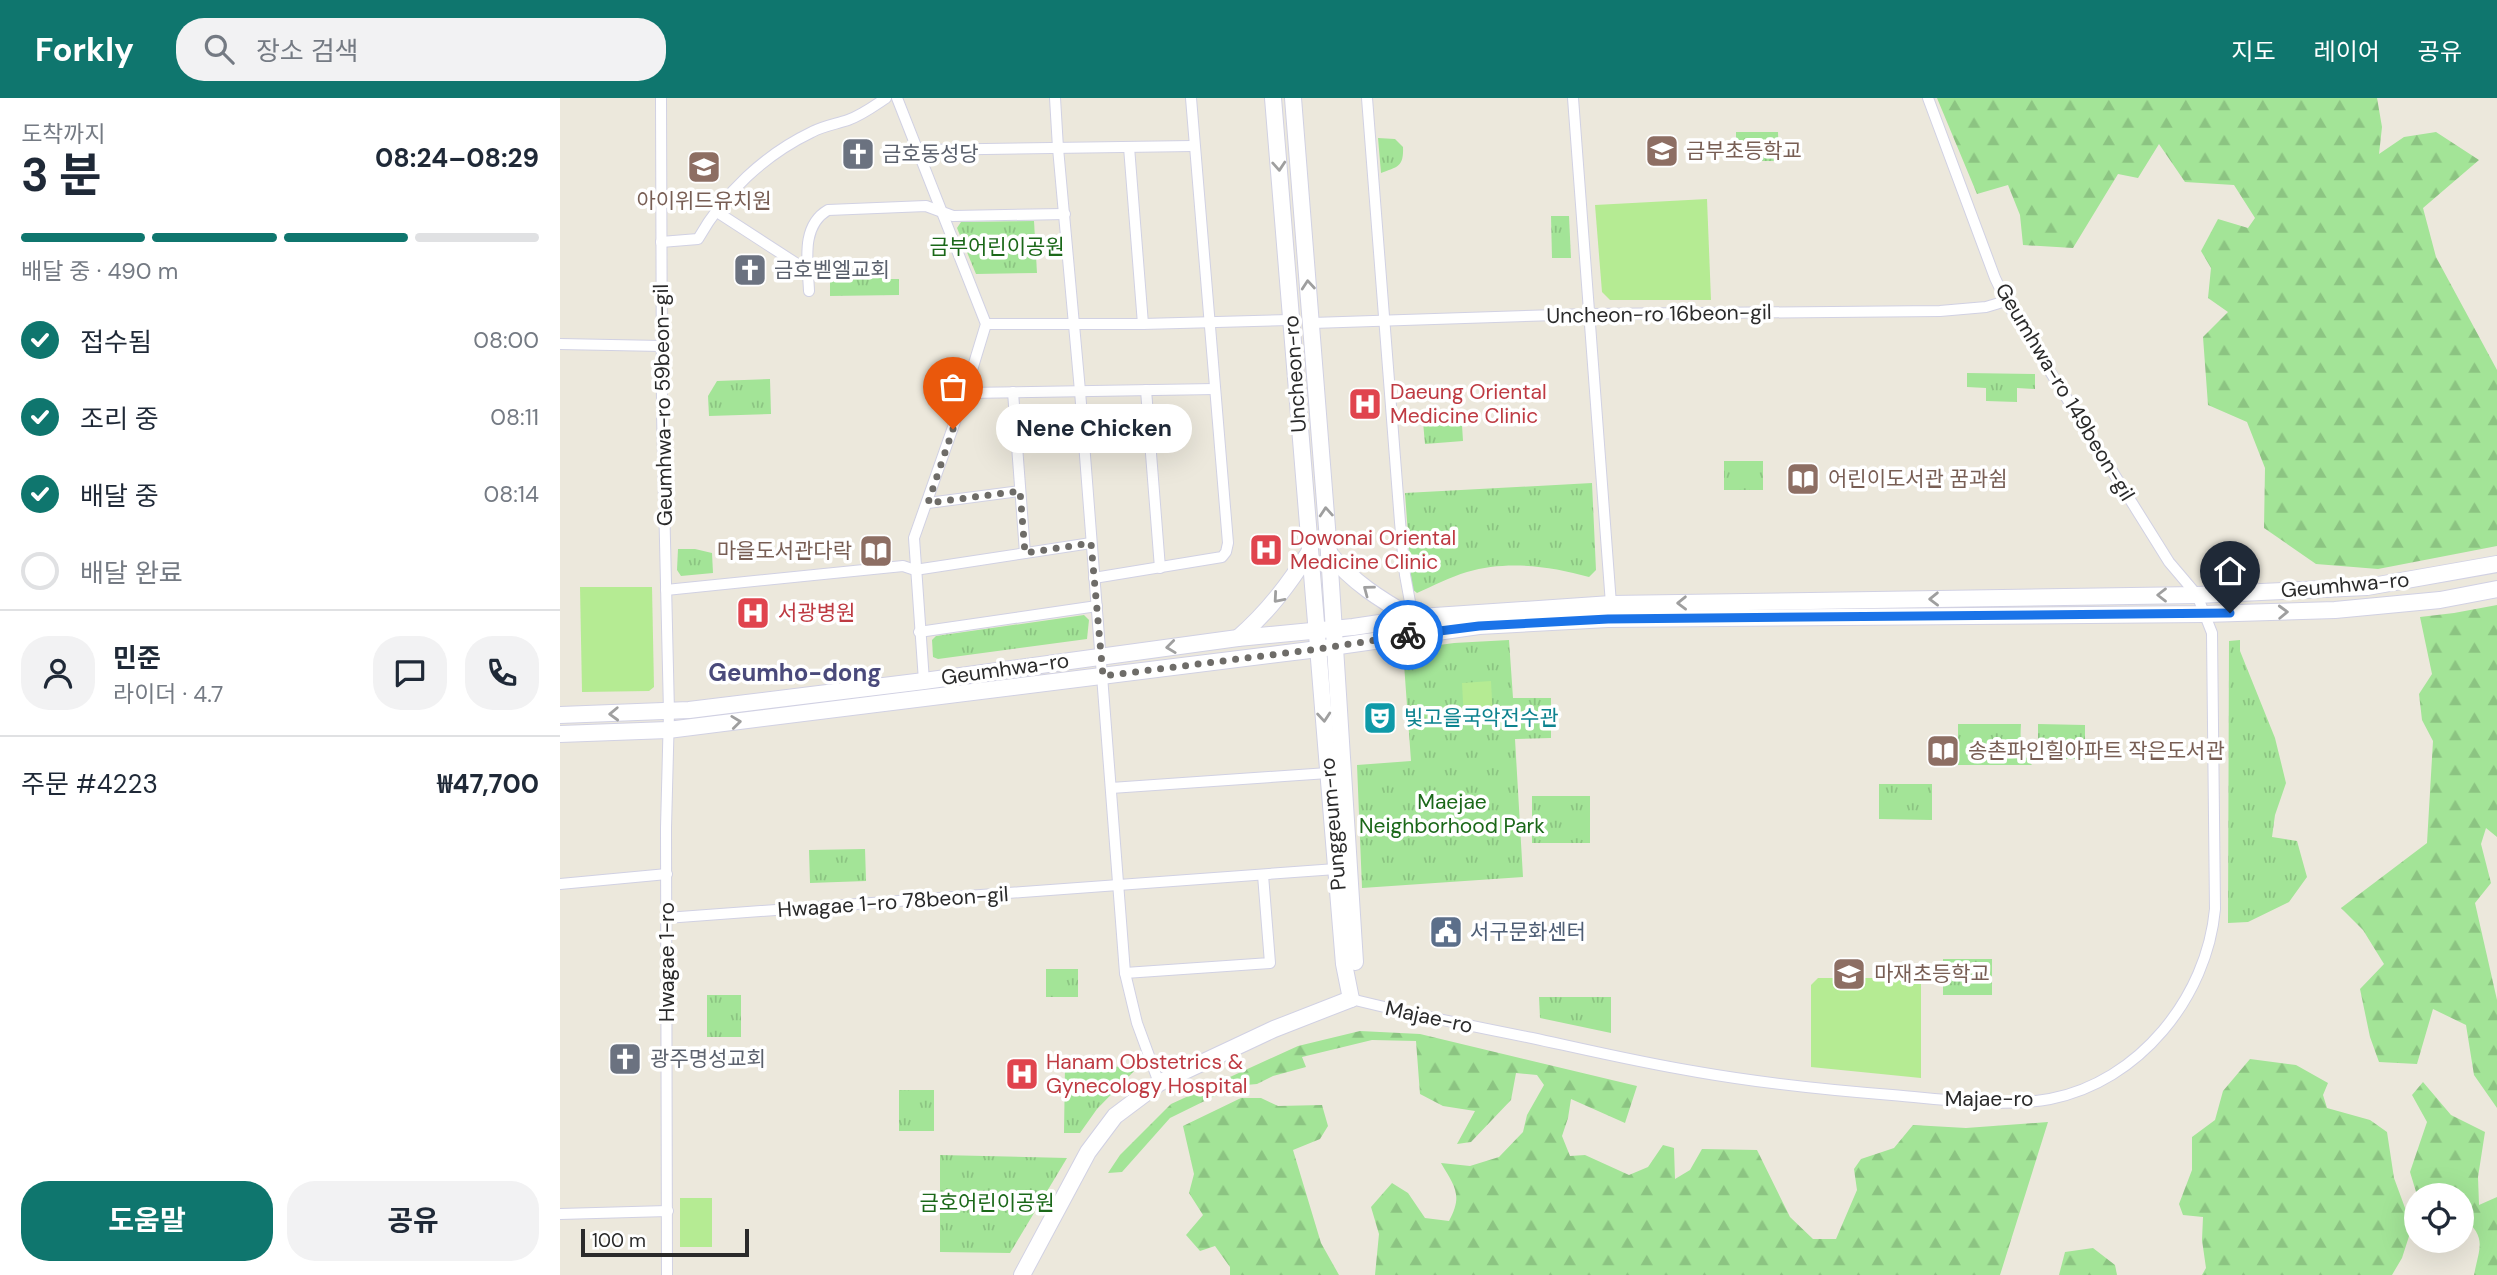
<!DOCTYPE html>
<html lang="ko">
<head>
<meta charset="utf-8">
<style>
  :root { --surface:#fff; --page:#f2f2f3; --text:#1f2937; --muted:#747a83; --line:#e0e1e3; --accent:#0f766e }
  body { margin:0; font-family:"DM Sans","Noto Sans KR",sans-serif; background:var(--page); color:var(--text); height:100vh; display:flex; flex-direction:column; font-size:26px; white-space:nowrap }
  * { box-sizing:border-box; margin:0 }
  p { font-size:23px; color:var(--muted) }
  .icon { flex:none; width:38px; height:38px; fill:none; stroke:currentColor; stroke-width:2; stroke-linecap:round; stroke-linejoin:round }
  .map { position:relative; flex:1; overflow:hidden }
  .sheet { display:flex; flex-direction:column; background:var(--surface); width:560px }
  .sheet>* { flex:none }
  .fabs { position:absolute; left:1844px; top:1085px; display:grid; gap:14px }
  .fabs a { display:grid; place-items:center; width:70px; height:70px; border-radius:50%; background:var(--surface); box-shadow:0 7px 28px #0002; font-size:35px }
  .scale { position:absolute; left:21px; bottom:18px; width:168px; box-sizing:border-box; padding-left:7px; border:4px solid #2a2a2a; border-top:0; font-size:19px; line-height:24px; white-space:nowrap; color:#2a2a2a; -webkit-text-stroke:5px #fff; paint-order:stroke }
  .pin { position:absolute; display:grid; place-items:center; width:60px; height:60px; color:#fff; margin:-72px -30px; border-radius:50% 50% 50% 0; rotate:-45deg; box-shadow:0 0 7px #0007 }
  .pin .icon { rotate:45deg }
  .courier { position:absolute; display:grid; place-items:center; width:70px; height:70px; margin:-35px; border:5px solid #1a73e8; border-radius:50%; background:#fff; color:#222; box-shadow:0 2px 9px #0007 }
  .bubble { position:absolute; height:49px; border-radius:24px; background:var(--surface); box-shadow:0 7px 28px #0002; font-size:23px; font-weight:700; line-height:49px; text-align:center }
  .headline em { font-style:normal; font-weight:700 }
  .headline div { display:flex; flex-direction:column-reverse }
  .headline { display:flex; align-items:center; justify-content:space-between; height:119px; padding:0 21px }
  h1 { font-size:46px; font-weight:700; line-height:52px }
  .bar { display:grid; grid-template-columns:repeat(4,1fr); gap:10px 7px; align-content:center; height:84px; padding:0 21px }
  .bar i { height:9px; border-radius:5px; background:var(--line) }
  .bar .current { background:var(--accent) }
  .bar p { grid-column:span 4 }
  .line { display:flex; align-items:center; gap:18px; padding:0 21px; border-top:2px solid var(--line) }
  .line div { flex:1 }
  .round { display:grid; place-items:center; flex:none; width:74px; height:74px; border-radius:28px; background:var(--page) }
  ol { padding:0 21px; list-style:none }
  li { display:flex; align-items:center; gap:21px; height:77px }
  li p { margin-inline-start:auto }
  li .icon { padding:7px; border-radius:50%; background:var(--accent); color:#fff; stroke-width:4 }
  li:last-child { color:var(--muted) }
  li i { width:38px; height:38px; border:4px solid var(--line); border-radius:50% }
  .button { display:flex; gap:14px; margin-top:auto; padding:14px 21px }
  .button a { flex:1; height:80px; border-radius:28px; background:var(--accent); color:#fff; font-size:28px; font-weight:700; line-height:80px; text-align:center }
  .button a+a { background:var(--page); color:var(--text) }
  header { display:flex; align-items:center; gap:42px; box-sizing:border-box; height:98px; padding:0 35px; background:var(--accent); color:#fff }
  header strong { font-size:33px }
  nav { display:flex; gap:38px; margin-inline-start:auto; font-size:24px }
  .search { width:490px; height:63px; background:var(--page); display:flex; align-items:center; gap:18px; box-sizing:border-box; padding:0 24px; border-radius:28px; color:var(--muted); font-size:26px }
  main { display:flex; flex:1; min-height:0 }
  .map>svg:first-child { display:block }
  .forest { fill:url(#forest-firs) }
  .park { fill:url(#park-tufts) }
  .pitch { fill:#b5eb93 }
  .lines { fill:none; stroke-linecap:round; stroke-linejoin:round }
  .street-casing { stroke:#d1d1e3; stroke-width:12 }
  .secondary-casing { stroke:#d1d1e3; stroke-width:18 }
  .street { stroke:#fff; stroke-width:10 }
  .secondary { stroke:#fff; stroke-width:16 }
  .oneway { stroke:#9f9f9f }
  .done { stroke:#6e6c68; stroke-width:7; stroke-dasharray:0 12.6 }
  .route { stroke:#1a73e8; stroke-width:9 }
  .labels { text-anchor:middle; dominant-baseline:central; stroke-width:7; stroke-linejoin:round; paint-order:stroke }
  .education-label { font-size:21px; fill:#785e54; stroke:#fff; text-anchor:start }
  .worship-label { font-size:21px; fill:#5b616d; stroke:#fff; text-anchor:start }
  .park-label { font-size:21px; fill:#1b6819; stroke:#fff }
  .street-label { font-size:21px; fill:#2a2a2a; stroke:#fff }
  .health-label { font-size:21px; fill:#be3a42; stroke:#fff; text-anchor:start }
  .culture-label { font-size:21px; fill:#0d838f; stroke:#fff; text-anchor:start }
  .service-label { font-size:21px; fill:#4e5e75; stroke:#fff; text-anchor:start }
  .quarter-label { font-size:24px; font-weight:bold; fill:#4a4a7b; stroke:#fff }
</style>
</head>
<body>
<header>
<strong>Forkly</strong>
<div class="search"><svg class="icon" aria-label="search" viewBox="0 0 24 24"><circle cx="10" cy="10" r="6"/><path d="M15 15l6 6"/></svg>장소 검색</div>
<nav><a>지도</a><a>레이어</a><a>공유</a></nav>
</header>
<main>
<section class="sheet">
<div class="headline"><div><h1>3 분</h1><p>도착까지</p></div><em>08:24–08:29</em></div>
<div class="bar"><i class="current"></i><i class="current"></i><i class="current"></i><i></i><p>배달 중 · 490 m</p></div>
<ol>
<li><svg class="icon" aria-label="check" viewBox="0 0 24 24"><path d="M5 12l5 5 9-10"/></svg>접수됨<p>08:00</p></li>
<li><svg class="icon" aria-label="check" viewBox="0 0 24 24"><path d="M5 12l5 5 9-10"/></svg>조리 중<p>08:11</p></li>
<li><svg class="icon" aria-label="check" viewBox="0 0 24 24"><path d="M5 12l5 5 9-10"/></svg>배달 중<p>08:14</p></li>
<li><i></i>배달 완료</li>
</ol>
<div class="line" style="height:126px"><a class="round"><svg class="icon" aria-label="person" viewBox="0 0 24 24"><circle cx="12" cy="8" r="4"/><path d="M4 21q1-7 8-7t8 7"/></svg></a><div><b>민준</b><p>라이더 · 4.7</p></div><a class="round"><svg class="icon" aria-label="chat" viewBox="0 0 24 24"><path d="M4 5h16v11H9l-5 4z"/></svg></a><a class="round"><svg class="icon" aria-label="phone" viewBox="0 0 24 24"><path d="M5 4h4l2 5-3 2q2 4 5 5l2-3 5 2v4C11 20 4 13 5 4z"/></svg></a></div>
<div class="line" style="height:91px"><div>주문 #4223</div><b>₩47,700</b></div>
<div class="button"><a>도움말</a><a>공유</a></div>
</section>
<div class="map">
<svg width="1937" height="1177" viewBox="0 0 1937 1177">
  <defs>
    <pattern id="forest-firs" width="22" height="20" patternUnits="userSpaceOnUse" patternTransform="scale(1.75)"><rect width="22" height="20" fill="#a3e497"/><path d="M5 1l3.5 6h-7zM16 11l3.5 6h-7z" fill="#8cc482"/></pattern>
    <pattern id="park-tufts" width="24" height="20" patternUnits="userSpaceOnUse" patternTransform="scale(1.75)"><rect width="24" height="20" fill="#a3e497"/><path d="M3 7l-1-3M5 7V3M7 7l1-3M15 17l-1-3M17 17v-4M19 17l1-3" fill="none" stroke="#8cc482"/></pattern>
  </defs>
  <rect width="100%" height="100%" fill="#ece8dc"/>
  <g class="forest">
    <polygon points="1377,0 1817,0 1822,29 1819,56 1844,39 1876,34 1919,62 1863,110 1876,159 1937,272 1937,448 1818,471 1756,466 1704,430 1705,370 1687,324 1648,307 1643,239 1668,214 1648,200 1651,170 1641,153 1658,121 1688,130 1695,120 1674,87 1625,84 1599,46 1578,80 1558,76 1513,150 1463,147 1460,117 1448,87 1417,96"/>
    <polygon points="1937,507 1937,739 1926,730 1921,746 1931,785 1915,805 1937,902 1937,1010 1914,977 1906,927 1873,911 1857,966 1819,964 1810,939 1800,891 1824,866 1803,832 1781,810 1867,745 1873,643 1862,622 1859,596 1872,576 1860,519 1894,515"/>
    <path d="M800,933l60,3 217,52 -12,37 -54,-24 -3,19 -6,18 8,20 15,-1 44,20 19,-8 15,-22 11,3 1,31 15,-9 12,-21 55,1 33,67 23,22h23l21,-49 -3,-21 7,-10 33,-11 19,-23 53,3 82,-6 -48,153h-625l4,-41 -8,-27 21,-24 16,10 17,25 24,3c14,-26 6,-34 -8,-58l29,3 29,-9 24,-25 4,-17 17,-30 -7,-10 -21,-2 -5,27 -40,42 -14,2 18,-33 -32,-5 -23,-12 -4,-53 -44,-1 -70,17 4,10 -33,9 -16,8 -22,2 -65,32 -48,54 -14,1 12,-18 51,-51 127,-58z"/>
    <polygon points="1690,961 1736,967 1768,985 1763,997 1767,1010 1810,1022 1827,1034 1834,1080 1852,1129 1842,1160 1832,1177 1642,1177 1646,1170 1642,1142 1643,1119 1623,1117 1619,1106 1632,1072 1632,1039 1655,1022 1663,993"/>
    <path d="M1863,984l28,33 34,17 -7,45 1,28 18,-8v78h-23c6,-30 13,-37 -12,-59v-21h-45l-7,-23 17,-50 -15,-27z"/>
    <polygon points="681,1000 701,1000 718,1008 762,1007 768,1028 760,1041 733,1052 761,1145 779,1177 670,1177 670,1169 655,1148 640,1153 626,1137 643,1117 629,1095 634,1076 623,1028"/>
    <polygon points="1533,1150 1555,1167 1557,1177 1499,1177 1505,1154"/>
  </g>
  <g class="park">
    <polygon points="1176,34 1218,34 1219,63 1176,63"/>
    <path d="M818,40l17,1 8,8c1,20 -6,20 -22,26z"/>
    <polygon points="991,118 1009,118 1011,160 992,160"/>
    <polygon points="474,123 477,175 416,176 397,130 401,124"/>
    <polygon points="326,175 326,181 339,181 339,197 270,198 270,176"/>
    <polygon points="1407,275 1475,276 1475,291 1457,290 1457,304 1426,303 1426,290 1407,289"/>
    <polygon points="210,281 211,316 149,318 148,298 157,283"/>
    <polygon points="901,311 903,343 865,346 862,313"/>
    <polygon points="1203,363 1203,392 1164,392 1164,363"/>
    <path d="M1032,385l4,87 -7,7c-39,-11 -82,-17 -122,-5 -17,5 -34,14 -50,21l-5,-4 -7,-96z"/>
    <polygon points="118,451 135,451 152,455 153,475 121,478 117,472"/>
    <polygon points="524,517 529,522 527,541 378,561 373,559 372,542 376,538"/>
    <polygon points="949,542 953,600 991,600 991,640 955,641 963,779 802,790 797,667 851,663 843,552 894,545"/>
    <polygon points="1680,542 1680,553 1715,640 1726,685 1715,717 1712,739 1737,743 1747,779 1729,804 1688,824 1668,825 1669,543"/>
    <path d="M1398,626h63c-1,17 -1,28 11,41h-74z"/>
    <polygon points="1478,626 1525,627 1525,661 1489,661 1478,648"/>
    <polygon points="1319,686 1372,686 1372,722 1319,721"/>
    <rect x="972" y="698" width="58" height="47"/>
    <polygon points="305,751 306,783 250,785 249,752"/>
    <rect x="1383" y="861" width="49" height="36"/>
    <rect x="486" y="871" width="32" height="28"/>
    <rect x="147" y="897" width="34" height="42"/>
    <polygon points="979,899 1051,899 1051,935 980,920"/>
    <polygon points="505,968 578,969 537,1011 520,1035 504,1035"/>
    <rect x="339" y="992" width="35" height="41"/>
    <polygon points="380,1057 507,1060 450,1155 380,1154"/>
  </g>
  <g class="pitch">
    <polygon points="1147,101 1151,202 1050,202 1042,194 1035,107"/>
    <polygon points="20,489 92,489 94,589 89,593 22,594"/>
    <polygon points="931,583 933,621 904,623 902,585"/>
    <polygon points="1258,880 1361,880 1361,980 1251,969 1251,887"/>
    <rect x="120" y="1100" width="32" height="49"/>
  </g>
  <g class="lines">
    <defs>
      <g id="street">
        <polyline points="101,0 102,315 109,614 106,730 107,1177"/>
        <polyline points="337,0 426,226 405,295 354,440 364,583"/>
        <polyline points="495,0 498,50 520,293 565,875 577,925 599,985"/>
        <polyline points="807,0 840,424 845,477 853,520"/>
        <polyline points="1013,0 1051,506"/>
        <polyline points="569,49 583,226"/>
        <polyline points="359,52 633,48"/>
        <polyline points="157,114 248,173"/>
        <path d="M101,144l37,-3c26,-46 66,-84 114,-107 11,-6 24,-8 36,-12 14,-5 26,-14 38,-22"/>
        <path d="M249,193c-1,-27 -9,-65 19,-81l98,-4 27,10 112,-2"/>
        <polyline points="752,225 1029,216 1380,213 1426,209 1446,203"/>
        <polyline points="426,226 583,226 730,222"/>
        <polyline points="0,246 102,248"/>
        <polyline points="586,292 600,470"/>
        <polyline points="453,294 465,455"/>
        <polyline points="405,295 655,291"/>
        <polyline points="368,405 460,393"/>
        <polyline points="534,480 662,459 666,454 668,445 631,0"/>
        <polyline points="106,492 343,468 355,472 531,445"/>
        <polyline points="359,534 537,508"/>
        <polyline points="551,690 768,675"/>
        <polyline points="0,786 107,776"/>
        <polyline points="106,820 776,771"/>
        <polyline points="565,875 710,865 703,777"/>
        <path d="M791,901c60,15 120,27 181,39 55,12 110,25 166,34 63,11 129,18 194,23 51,4 106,13 158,4 89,-17 157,-102 165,-190l-3,-276 -15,-38 -28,-33 -163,-261 -11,-23 -67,-180"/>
        <polyline points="0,1116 108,1113"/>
      </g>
      <g id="secondary">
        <polyline points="713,0 784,866 791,901"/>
        <polyline points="733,0 769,455 795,864"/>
        <path d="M769,455c23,29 52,47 84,65"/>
        <path d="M678,540c30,-26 51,-54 72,-87"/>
        <polyline points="0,617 129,612 364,583 678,540 793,529 860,519 1051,506 1637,497 1807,489 1937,466"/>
        <polyline points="0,636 108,632 758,551 919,528 1048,521 1644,516 1775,512 1880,502 1937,491"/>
        <polyline points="462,1177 528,1054 555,1018 599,985 714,931 791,901"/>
      </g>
    </defs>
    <use href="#street" class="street-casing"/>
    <use href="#secondary" class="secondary-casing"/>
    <use href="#street" class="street"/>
    <use href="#secondary" class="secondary"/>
  </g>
  <defs><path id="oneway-chevron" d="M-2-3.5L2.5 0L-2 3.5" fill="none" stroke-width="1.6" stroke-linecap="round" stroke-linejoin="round" transform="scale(1.75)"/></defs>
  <g class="oneway">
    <use href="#oneway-chevron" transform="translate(719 68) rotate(86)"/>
    <use href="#oneway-chevron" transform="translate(748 187) rotate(-95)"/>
    <use href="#oneway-chevron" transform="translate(766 414) rotate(-94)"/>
    <use href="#oneway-chevron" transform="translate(808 492) rotate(-143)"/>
    <use href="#oneway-chevron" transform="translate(1602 497) rotate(180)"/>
    <use href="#oneway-chevron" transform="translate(718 500) rotate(131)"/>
    <use href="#oneway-chevron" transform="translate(1374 501) rotate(179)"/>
    <use href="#oneway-chevron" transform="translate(1122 505) rotate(179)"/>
    <use href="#oneway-chevron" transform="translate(1723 514) rotate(-2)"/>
    <use href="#oneway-chevron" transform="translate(611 549) rotate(173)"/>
    <use href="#oneway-chevron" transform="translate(54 616) rotate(178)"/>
    <use href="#oneway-chevron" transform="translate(764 619) rotate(85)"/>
    <use href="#oneway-chevron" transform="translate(176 624) rotate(-7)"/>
  </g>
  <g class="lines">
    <polyline class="done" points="393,331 368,405 460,393 465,455 531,445 543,578 758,551 848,537"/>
    <polyline class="route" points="848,537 919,528 1048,521 1670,515"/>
  </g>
  <defs>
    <symbol id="school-square" viewBox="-11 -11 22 22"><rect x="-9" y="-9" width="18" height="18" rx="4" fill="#8d6e63" stroke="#fff"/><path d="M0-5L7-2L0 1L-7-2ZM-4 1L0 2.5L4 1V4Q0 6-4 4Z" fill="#fff"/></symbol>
    <symbol id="church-square" viewBox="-11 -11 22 22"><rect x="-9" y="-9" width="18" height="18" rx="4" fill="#6b7280" stroke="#fff"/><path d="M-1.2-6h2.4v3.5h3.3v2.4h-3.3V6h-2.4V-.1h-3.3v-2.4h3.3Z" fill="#fff"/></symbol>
    <symbol id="hospital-square" viewBox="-11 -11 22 22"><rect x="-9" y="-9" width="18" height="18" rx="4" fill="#e0444e" stroke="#fff"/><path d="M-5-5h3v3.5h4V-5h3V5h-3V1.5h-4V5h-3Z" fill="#fff"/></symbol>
    <symbol id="library-square" viewBox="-11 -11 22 22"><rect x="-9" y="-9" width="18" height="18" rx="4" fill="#8d6e63" stroke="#fff"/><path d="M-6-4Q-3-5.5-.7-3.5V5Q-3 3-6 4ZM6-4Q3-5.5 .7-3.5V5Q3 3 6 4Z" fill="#fff"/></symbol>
    <symbol id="theatre-square" viewBox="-11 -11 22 22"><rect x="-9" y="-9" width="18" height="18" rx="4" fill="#0f9aa8" stroke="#fff"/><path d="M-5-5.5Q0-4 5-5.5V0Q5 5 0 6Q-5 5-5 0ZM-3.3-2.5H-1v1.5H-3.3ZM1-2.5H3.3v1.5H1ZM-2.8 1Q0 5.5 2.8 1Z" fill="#fff"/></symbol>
    <symbol id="civic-square" viewBox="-11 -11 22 22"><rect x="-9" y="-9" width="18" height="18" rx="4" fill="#5c6f8a" stroke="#fff"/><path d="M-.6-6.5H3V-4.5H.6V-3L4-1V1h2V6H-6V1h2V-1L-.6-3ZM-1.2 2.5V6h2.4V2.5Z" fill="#fff"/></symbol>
  </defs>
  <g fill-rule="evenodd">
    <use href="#school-square" x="1083" y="34" width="38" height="38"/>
    <use href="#church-square" x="279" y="37" width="38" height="38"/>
    <use href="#school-square" x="125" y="50" width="38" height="38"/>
    <use href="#church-square" x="171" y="153" width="38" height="38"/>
    <use href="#hospital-square" x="786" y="287" width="38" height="38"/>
    <use href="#library-square" x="1224" y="362" width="38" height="38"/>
    <use href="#hospital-square" x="687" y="433" width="38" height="38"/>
    <use href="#library-square" x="297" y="434" width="38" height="38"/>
    <use href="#hospital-square" x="174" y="496" width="38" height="38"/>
    <use href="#theatre-square" x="801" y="601" width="38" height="38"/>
    <use href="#library-square" x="1364" y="634" width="38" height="38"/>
    <use href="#civic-square" x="867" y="815" width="38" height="38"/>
    <use href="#school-square" x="1270" y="857" width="38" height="38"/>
    <use href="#church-square" x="46" y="942" width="38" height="38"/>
    <use href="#hospital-square" x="443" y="957" width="38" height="38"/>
  </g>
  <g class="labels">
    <g class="education-label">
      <text x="1126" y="53">금부초등학교</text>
      <text x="144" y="103" text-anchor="middle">아이위드유치원</text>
      <text x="1268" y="381">어린이도서관 꿈과쉼</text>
      <text x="292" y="453" text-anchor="end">마을도서관다락</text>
      <text x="1408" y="653">송촌파인힐아파트 작은도서관</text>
      <text x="1314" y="876">마재초등학교</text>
    </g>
    <g class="worship-label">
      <text x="322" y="56">금호동성당</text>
      <text x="214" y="172">금호벧엘교회</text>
      <text x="90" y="961">광주명성교회</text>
    </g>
    <g class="park-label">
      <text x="437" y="149">금부어린이공원</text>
      <text x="892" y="704">Maejae<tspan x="892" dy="24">Neighborhood Park</tspan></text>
      <text x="427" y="1105">금호어린이공원</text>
    </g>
    <g class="street-label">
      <text transform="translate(1099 216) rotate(-1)">Uncheon-ro 16beon-gil</text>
      <text transform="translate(735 276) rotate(-94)">Uncheon-ro</text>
      <text transform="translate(1505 294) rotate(59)">Geumhwa-ro 149beon-gil</text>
      <text transform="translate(103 307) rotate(-91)">Geumhwa-ro 59beon-gil</text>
      <text transform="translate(1785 487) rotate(-5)">Geumhwa-ro</text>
      <text transform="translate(445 571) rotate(-8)">Geumhwa-ro</text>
      <text transform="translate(773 726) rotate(-95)">Punggeum-ro</text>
      <text transform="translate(333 804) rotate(-4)">Hwagae 1-ro 78beon-gil</text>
      <text transform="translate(107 864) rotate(-90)">Hwagae 1-ro</text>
      <text transform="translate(869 919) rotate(12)">Majae-ro</text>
      <text x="1429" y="1001">Majae-ro</text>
    </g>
    <g class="health-label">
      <text x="830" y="294">Daeung Oriental<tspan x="830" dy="24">Medicine Clinic</tspan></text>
      <text x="730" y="440">Dowonai Oriental<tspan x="730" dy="24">Medicine Clinic</tspan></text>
      <text x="218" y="515">서광병원</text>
      <text x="486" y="964">Hanam Obstetrics &amp;<tspan x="486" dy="24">Gynecology Hospital</tspan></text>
    </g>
    <g class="culture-label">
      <text x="844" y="620">빛고을국악전수관</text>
    </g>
    <g class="service-label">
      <text x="910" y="834">서구문화센터</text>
    </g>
    <g class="quarter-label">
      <text x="235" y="574">Geumho-dong</text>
    </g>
  </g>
</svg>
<div class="fabs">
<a><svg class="icon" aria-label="locate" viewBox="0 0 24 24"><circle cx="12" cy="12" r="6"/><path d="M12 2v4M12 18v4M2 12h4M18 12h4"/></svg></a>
</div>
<div class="scale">100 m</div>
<div class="pin" style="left:393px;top:331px;background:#ea580c"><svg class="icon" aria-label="bag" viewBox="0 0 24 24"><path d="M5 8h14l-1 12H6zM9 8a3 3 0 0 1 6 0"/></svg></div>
<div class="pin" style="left:1670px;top:515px;background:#1f2937"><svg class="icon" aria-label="home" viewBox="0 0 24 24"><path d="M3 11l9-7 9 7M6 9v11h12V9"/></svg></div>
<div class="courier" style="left:848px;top:537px"><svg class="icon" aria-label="bike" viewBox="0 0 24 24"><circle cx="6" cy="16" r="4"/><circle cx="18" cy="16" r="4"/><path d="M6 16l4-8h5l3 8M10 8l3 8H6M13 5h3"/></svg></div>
<div class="bubble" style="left:436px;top:306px;width:196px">Nene Chicken</div>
</div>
</main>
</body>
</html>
